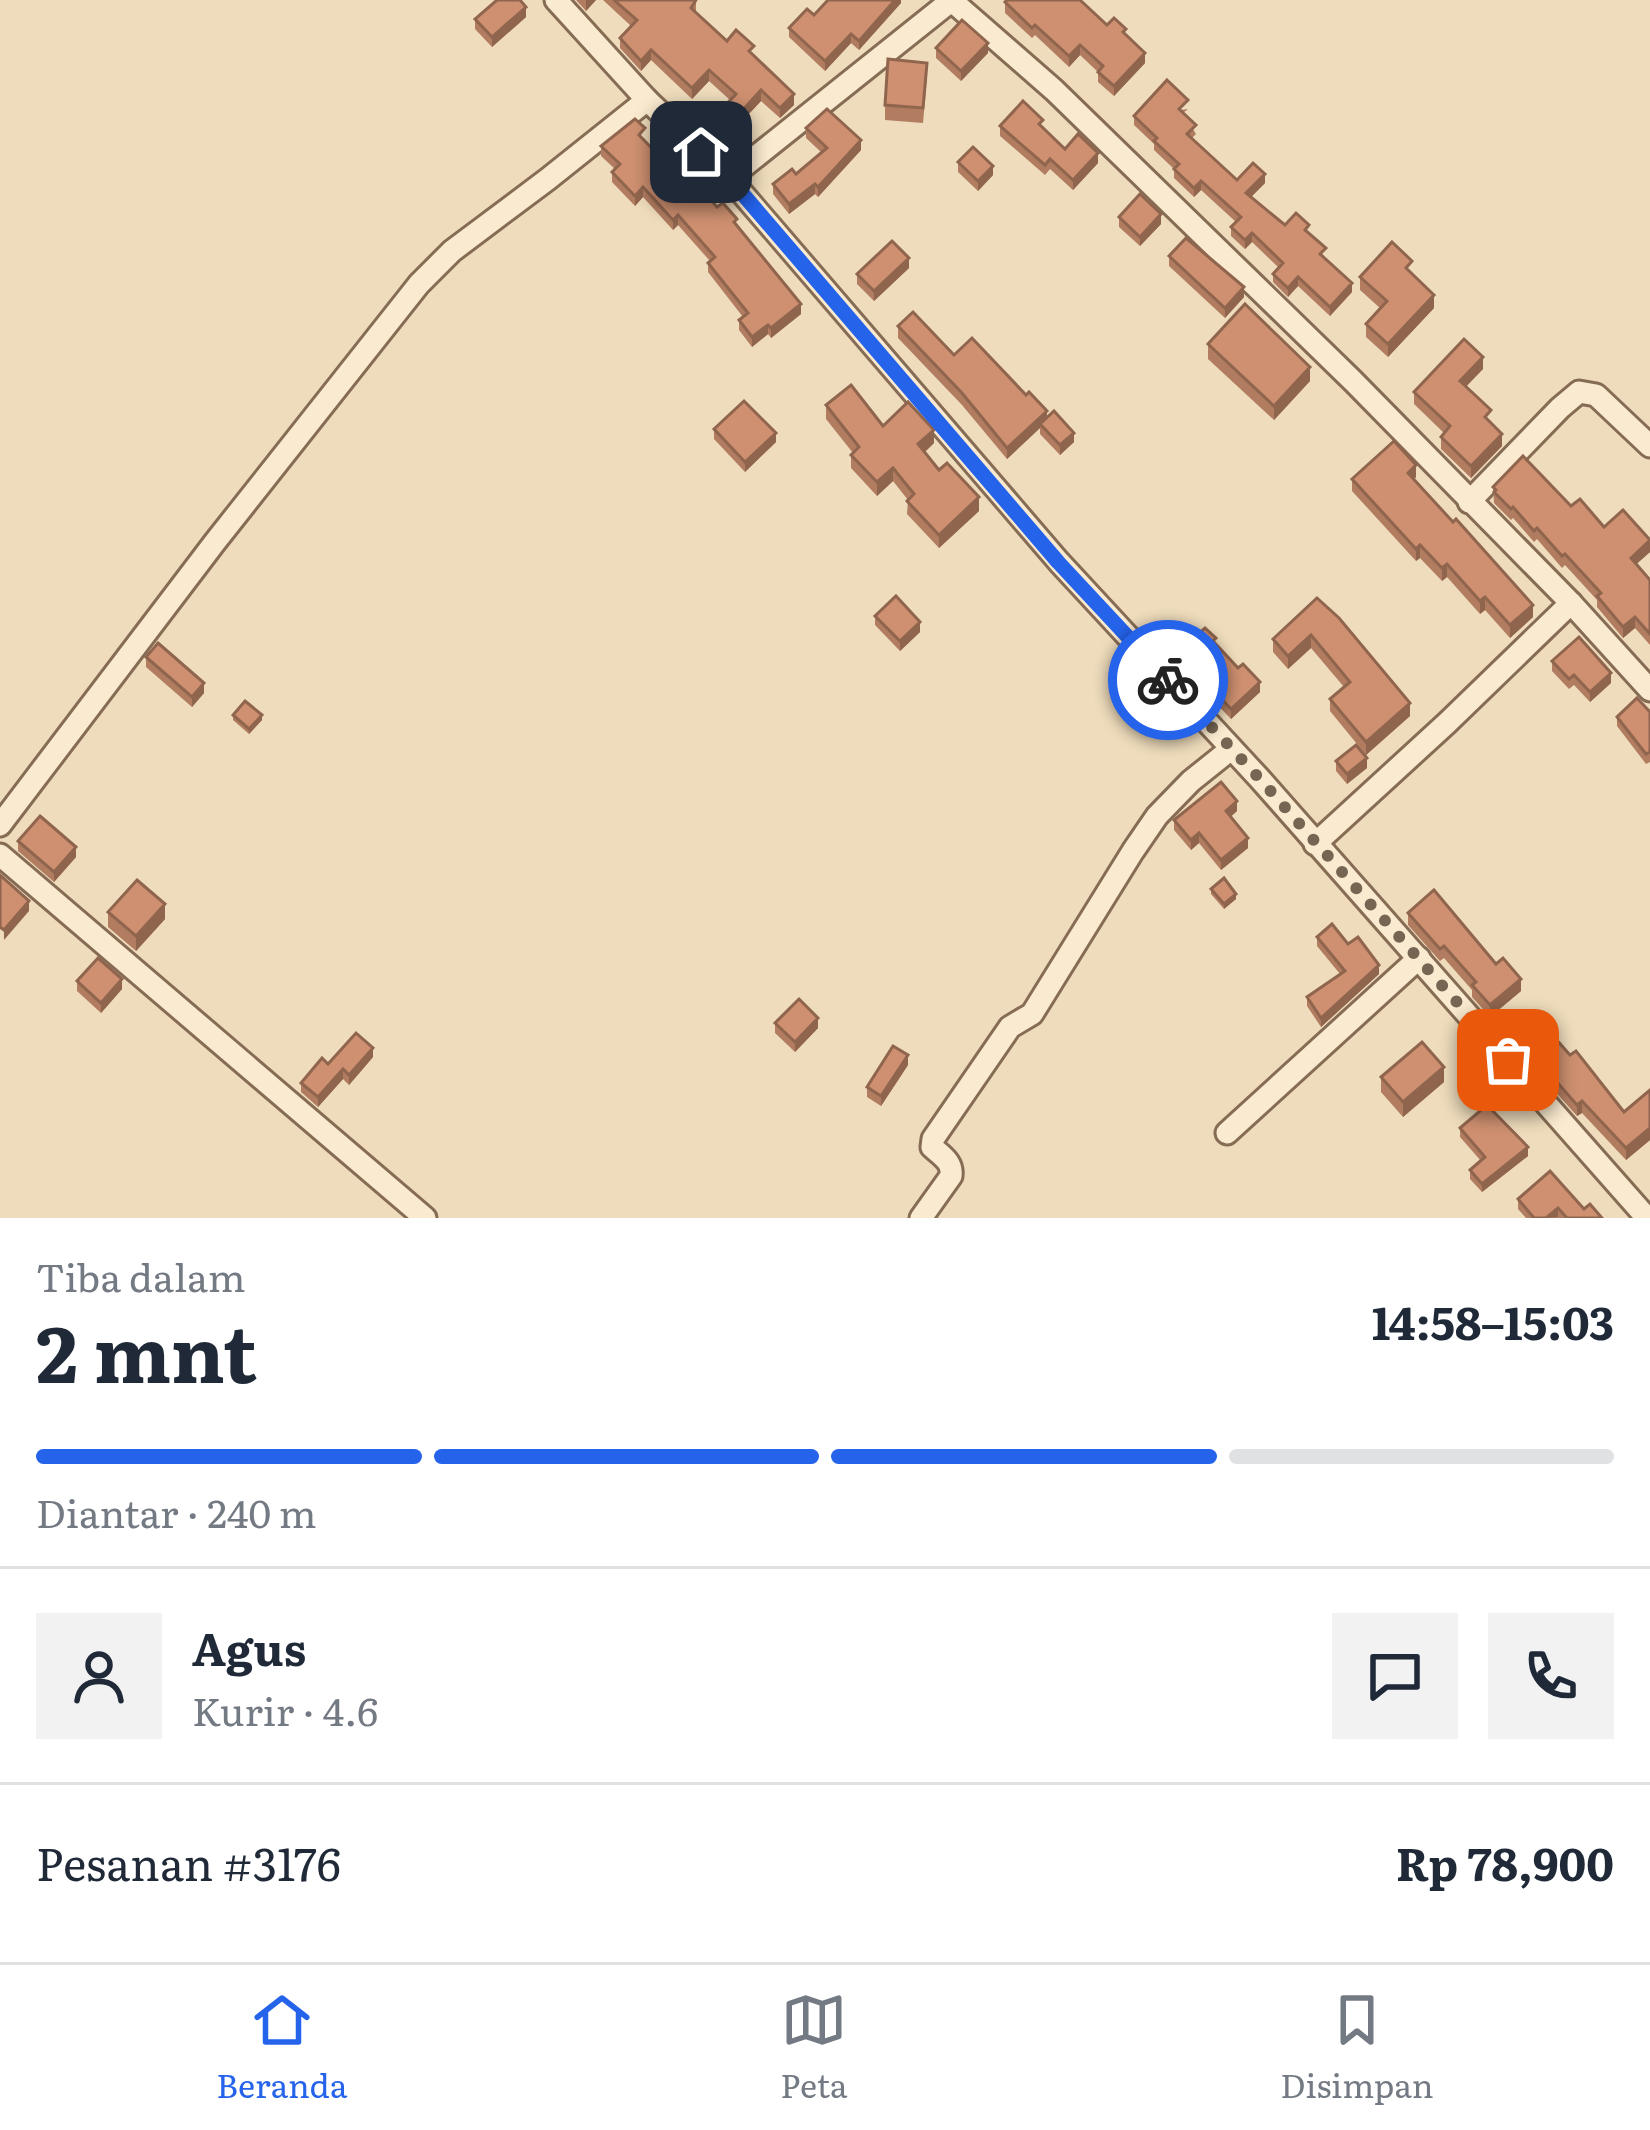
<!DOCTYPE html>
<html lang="id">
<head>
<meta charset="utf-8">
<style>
  :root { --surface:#fff; --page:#f2f2f3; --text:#1f2937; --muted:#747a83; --line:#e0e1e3; --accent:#2563eb }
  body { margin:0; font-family:Literata,serif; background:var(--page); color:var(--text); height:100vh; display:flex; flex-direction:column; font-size:45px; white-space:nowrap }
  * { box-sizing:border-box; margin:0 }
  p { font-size:39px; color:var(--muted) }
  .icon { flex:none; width:66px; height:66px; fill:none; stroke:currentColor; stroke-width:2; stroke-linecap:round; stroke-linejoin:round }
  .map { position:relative; height:1218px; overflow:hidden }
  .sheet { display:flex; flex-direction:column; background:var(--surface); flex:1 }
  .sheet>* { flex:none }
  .pin { position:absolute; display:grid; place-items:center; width:102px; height:102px; color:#fff; margin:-51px; border-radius:24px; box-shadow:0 6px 18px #0006 }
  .courier { position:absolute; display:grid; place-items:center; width:120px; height:120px; margin:-60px; border:9px solid #2563eb; border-radius:50%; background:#fff; color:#222; box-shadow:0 3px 15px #0007 }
  .summary em { font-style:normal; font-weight:700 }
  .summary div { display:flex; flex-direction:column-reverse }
  .summary { display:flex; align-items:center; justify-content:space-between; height:204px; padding:0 36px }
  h1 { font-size:78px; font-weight:700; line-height:90px }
  .bar { display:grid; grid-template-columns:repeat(4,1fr); gap:18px 12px; align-content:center; height:144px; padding:0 36px }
  .bar i { height:15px; border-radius:9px; background:var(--line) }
  .bar .active { background:var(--accent) }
  .bar p { grid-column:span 4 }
  .line { display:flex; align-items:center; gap:30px; padding:0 36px; border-top:3px solid var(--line) }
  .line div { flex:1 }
  .round { display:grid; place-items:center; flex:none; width:126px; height:126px; border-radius:0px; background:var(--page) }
  .menu { display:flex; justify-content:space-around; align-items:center; height:168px; border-top:3px solid var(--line); background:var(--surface); font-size:33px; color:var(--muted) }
  .menu a { display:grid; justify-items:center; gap:6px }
  .menu .active { color:var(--accent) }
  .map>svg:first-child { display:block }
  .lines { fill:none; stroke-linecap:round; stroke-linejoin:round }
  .minor-casing { stroke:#866c55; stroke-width:27 }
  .minor { stroke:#faeacf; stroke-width:21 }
  .wall { fill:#b17c60 }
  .shaded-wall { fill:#90654e }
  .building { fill:#ce9070; stroke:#90654e; stroke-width:3 }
  .done { stroke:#766553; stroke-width:12; stroke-dasharray:0 21.6 }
  .route { stroke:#2563eb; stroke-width:15 }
</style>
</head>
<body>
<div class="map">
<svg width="1650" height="1218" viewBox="0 0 1650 1218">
  <rect width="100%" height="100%" fill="#efdcbc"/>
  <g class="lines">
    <defs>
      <g id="minor">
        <polyline points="556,0 647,100 729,178 1059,562 1259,778 1647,1218"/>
        <polyline points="951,0 1054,90 1353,381 1571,603 1650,690"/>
        <polyline points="729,178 952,0"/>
        <polyline points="1469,502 1560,408 1579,392 1596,395 1650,446"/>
        <polyline points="0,825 215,542 419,284 452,251 548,179 647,100"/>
        <polyline points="1315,844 1447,723 1571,603"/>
        <polyline points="0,855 425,1218"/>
        <polyline points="1227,1133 1419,958"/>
        <path d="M921,1218l30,-42c2,-14 -9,-20 -19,-29l1,-8 77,-112 22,-13 101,-163 24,-35 34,-35 40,-32"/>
      </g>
    </defs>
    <use href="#minor" class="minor-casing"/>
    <use href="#minor" class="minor"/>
  </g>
  <g class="wall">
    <polygon points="576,0 596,0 586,11"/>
    <polygon points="603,0 696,0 696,12 727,41 754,55 794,105 780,118 761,101 729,135 717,124 717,114 730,100 709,81 692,99 651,60 641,71 620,48 620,38 631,26"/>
    <polygon points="901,0 901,3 859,50 851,43 825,71 789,37 789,28 814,15"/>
    <polygon points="1005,2 1085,4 1107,25 1126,35 1145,63 1114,96 1098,82 1098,72 1080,55 1069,67 1035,35 1032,38 1005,13"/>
    <polygon points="526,17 492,47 475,29 475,19"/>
    <polygon points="936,48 988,53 961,81 936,58"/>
    <polygon points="927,77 923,123 885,120 885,105"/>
    <polygon points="1188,109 1183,113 1196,134 1192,138 1237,180 1265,183 1251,197 1285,225 1309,233 1325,258 1352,292 1330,316 1298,286 1288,297 1273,282 1273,274 1279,268 1252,242 1245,249 1231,236 1231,227 1236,222 1201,190 1194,197 1174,178 1174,169 1154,150 1154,144 1134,125 1134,116"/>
    <polygon points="1000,126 1043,128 1065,149 1098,163 1073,190 1050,169 1045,175 1000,136"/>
    <polygon points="806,128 861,150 818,197 815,194 789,214 773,194 773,184 796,174 821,152 806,138"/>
    <polygon points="645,138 644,139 677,174 717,207 737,227 801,314 771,338 768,334 752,347 739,330 739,320 743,317 708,272 708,263 710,261 678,225 673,230 643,197 635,206 612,182 612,172 615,169 601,156 601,146"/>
    <polygon points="958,162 993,175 978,191 958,172"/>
    <polygon points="1119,217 1161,224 1140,246 1119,227"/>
    <polygon points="1169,256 1244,297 1225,318 1169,266"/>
    <polygon points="909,268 874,301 857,284 857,274"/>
    <polygon points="1412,274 1434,308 1388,357 1366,337 1366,324 1380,308 1360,290 1360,277"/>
    <polygon points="898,326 954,355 1047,418 1074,442 1060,455 1040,434 1040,428 1007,459 962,405 898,338"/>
    <polygon points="1208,344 1310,381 1274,420 1208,359"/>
    <polygon points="1483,369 1466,386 1491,423 1502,446 1471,478 1441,449 1441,437 1444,433 1414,404 1414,392"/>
    <polygon points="826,405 934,443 925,452 939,470 979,511 939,548 907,514 908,500 893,481 877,496 851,468 851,455 853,453 826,419"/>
    <polygon points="714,429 776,442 745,472 714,439"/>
    <polygon points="1416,477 1414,480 1533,617 1510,638 1485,610 1480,614 1447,577 1442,581 1420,558 1416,561 1352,491 1352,479"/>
    <polygon points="1493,487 1571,506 1604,527 1650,540 1650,552 1636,564 1650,580 1650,645 1635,628 1623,638 1597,607 1597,600 1565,565 1562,568 1537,539 1534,542 1513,518 1511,520 1494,503"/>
    <polygon points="1317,598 1410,716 1366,755 1330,711 1330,699 1344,687 1311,648 1288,669 1273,652 1273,639"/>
    <polygon points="875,616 920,632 900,651 875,625"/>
    <polygon points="1216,644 1260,692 1231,719 1210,697 1207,700 1193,684 1193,675 1180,661 1180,651"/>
    <polygon points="146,657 204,693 192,707 146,667"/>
    <polygon points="1552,661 1611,683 1590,702 1574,685 1569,689 1552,671"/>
    <polygon points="1650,712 1650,762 1646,764 1617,726 1617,717"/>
    <polygon points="233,715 262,720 249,734 233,720"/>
    <polygon points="1336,761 1367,768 1347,784 1336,771"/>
    <polygon points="1237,811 1230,817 1248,848 1221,870 1199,843 1191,850 1174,830 1174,820"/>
    <polygon points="18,841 76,857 54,882 18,851"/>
    <polygon points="1211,889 1236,899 1224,909 1211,894"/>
    <polygon points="108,912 165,919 136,951 108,927"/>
    <polygon points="1408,913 1496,964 1521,991 1490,1017 1472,997 1472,990 1444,958 1440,961 1408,925"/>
    <polygon points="1317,937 1348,944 1379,974 1321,1027 1307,1006 1307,997 1340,974 1317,946"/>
    <polygon points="77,981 122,989 101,1013 77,991"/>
    <polygon points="775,1023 818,1028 795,1052 775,1033"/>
    <polygon points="1534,1056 1624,1112 1650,1090 1650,1140 1626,1160 1582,1113 1577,1116 1534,1068"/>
    <polygon points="373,1057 349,1085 343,1079 318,1107 301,1092 301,1083 328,1064"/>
    <polygon points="908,1065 881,1106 867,1097 867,1087"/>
    <polygon points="1381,1077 1444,1082 1403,1117 1381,1092"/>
    <polygon points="1460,1128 1528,1156 1482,1192 1470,1179 1470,1170 1481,1161 1460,1137"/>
    <polygon points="1518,1199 1584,1209 1602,1218 1526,1218 1518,1209"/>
  </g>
  <g class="shaded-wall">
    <polygon points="586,0 596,0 586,11"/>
    <polygon points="895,0 901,0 901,3 859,50 859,41"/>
    <polygon points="526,7 526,17 492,47 492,37"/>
    <polygon points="851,34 851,43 825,71 825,61"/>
    <polygon points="988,43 988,53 961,81 961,71"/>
    <polygon points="1080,45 1080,55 1069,67 1069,56"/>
    <polygon points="651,50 651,60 641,71 641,61"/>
    <polygon points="1145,53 1145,63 1114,96 1114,86"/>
    <polygon points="709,70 709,81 692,99 692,88"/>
    <polygon points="761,90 761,101 729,135 729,125"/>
    <polygon points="794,94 794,105 780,118 780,108"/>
    <polygon points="861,140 861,150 818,197 818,187"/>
    <polygon points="1098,153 1098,163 1073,190 1073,180"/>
    <polygon points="993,166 993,175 978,191 978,181"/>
    <polygon points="1265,174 1265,183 1246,202 1246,193"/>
    <polygon points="1201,181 1201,190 1194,197 1194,188"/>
    <polygon points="815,184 815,194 789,214 789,204"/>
    <polygon points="643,187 643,197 635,206 635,196"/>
    <polygon points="1161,214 1161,224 1140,246 1140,237"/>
    <polygon points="678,215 678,225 673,230 673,220"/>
    <polygon points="1252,233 1252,242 1245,249 1245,240"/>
    <polygon points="909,258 909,268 874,301 874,291"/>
    <polygon points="1298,277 1298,286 1288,297 1288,288"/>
    <polygon points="1352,283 1352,292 1330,316 1330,307"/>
    <polygon points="1244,287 1244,297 1225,318 1225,308"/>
    <polygon points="1434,295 1434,308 1388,357 1388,344"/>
    <polygon points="801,304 801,314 771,338 771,328"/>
    <polygon points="768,325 768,334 752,347 752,337"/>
    <polygon points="1483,357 1483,369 1460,393 1460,381"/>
    <polygon points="1310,367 1310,381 1274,420 1274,406"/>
    <polygon points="1047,411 1047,422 1040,424 1040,428 1007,459 1007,448"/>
    <polygon points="934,430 934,443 918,458 918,444"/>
    <polygon points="776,433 776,442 745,472 745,462"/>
    <polygon points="1074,433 1074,442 1060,455 1060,445"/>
    <polygon points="1502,434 1502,446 1471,478 1471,466"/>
    <polygon points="1416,465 1416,477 1408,485 1408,473"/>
    <polygon points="893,468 893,481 877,496 877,482"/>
    <polygon points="979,497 979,511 939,548 939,535"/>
    <polygon points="1650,541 1650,552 1631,569 1631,558"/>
    <polygon points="1420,545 1420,558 1416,561 1416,549"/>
    <polygon points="1447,564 1447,577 1442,581 1442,568"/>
    <polygon points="1485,597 1485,610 1480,614 1480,601"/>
    <polygon points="1533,605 1533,617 1510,638 1510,625"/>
    <polygon points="1635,617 1635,628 1623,638 1623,627"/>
    <polygon points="920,622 920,632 900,651 900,641"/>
    <polygon points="1311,635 1311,648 1288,669 1288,656"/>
    <polygon points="1611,673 1611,683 1590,702 1590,692"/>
    <polygon points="1260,682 1260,692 1231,719 1231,709"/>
    <polygon points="204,683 204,693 192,707 192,697"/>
    <polygon points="1410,703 1410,716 1366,755 1366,742"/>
    <polygon points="262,715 262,720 249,734 249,729"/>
    <polygon points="1367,758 1367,768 1347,784 1347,774"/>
    <polygon points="1237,801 1237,811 1226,821 1226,811"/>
    <polygon points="1199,833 1199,843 1191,850 1191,840"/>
    <polygon points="1248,838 1248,848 1221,870 1221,860"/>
    <polygon points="76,847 76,857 54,882 54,872"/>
    <polygon points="1236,894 1236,899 1224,909 1224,904"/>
    <polygon points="29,901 29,911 4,940 4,930"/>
    <polygon points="165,904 165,919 136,951 136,936"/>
    <polygon points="1379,965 1379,974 1321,1027 1321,1018"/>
    <polygon points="122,979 122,989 101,1013 101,1003"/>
    <polygon points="1521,979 1521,991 1490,1017 1490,1005"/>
    <polygon points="818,1018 818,1028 795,1052 795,1042"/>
    <polygon points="373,1048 373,1057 349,1085 349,1075"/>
    <polygon points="908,1055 908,1065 881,1106 881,1096"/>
    <polygon points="1444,1067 1444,1082 1403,1117 1403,1102"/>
    <polygon points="343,1069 343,1079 318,1107 318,1097"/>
    <polygon points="1582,1101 1582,1113 1577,1116 1577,1105"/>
    <polygon points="1650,1128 1650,1140 1626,1160 1626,1148"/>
    <polygon points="1528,1147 1528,1156 1482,1192 1482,1184"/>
    <polygon points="1558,1208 1558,1217 1546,1218"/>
  </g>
  <g class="building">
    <polygon points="497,0 520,0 526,7 492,37 475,19"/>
    <polygon points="614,0 696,0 691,8 727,41 736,30 754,46 749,51 794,94 780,108 761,90 729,125 717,114 736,94 709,70 692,88 651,50 641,61 620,38 637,20"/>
    <polygon points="828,0 895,0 859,41 851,34 825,61 789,28 807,9 814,15"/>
    <polygon points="1007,0 1080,0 1107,25 1114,18 1126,29 1123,32 1145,53 1114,86 1098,72 1103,66 1080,45 1069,56 1035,25 1032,28 1005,2"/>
    <polygon points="962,20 988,43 961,71 936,48"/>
    <polygon points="888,59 927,63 923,108 885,105"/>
    <polygon points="1167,80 1188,100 1179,109 1196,125 1187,134 1237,180 1253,163 1265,174 1246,193 1285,225 1296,213 1309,225 1305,230 1326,248 1320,254 1352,283 1330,307 1298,277 1288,288 1273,274 1283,263 1252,233 1245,240 1231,227 1241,217 1201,181 1194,188 1174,169 1179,164 1154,141 1157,138 1134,116"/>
    <polygon points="1023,101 1043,120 1039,124 1065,149 1078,134 1098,153 1073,180 1050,159 1045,165 1000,126"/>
    <polygon points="827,109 861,140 818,187 815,184 789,204 773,184 792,169 796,174 827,148 806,128"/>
    <polygon points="635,119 645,128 639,135 677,174 683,169 717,207 723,203 737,219 734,222 801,304 771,328 768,325 752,337 739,320 748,313 708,263 715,257 678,215 673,220 643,187 635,196 612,172 620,164 601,146"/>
    <polygon points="973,147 993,166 978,181 958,162"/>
    <polygon points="1140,194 1161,214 1140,237 1119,217"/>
    <polygon points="1186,238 1244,287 1225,308 1169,256"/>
    <polygon points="892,241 909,258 874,291 857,274"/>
    <polygon points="1392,242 1412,261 1406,268 1434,295 1388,344 1366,324 1387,301 1360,277"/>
    <polygon points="1245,304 1310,367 1274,406 1208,344"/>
    <polygon points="913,312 954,355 972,338 1026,395 1029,392 1047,411 1007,448 962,393 898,326"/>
    <polygon points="1464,339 1483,357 1460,381 1491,410 1485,417 1502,434 1471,466 1441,437 1450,426 1414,392"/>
    <polygon points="851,385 883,426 908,402 934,430 918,444 939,470 947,463 979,497 939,535 907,501 914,494 893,468 877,482 851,455 859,447 826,405"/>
    <polygon points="744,401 776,433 745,462 714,429"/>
    <polygon points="1054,411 1074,433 1060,445 1040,424"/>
    <polygon points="1394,441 1416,465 1408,473 1453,522 1456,519 1533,605 1510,625 1485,597 1480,601 1447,564 1442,568 1420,545 1416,549 1352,479"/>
    <polygon points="1523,456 1571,506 1580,499 1604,527 1623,510 1650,540 1631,558 1650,580 1650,634 1635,617 1623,627 1597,596 1601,593 1565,554 1562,556 1537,528 1534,531 1513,507 1511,509 1494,492 1496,490 1493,487"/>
    <polygon points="896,596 920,622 900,641 875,616"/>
    <polygon points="1317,598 1339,618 1410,703 1366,742 1330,699 1350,682 1311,635 1288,656 1273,639"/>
    <polygon points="1205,628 1216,638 1213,641 1238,668 1243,664 1260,682 1231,709 1210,687 1207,690 1193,674 1197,670 1180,651"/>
    <polygon points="1579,637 1611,673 1590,692 1574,675 1569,679 1552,661"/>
    <polygon points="158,643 204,683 192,697 146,657"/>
    <polygon points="1637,698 1650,712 1650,752 1646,754 1617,717"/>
    <polygon points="245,701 262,715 249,729 233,715"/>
    <polygon points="1356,745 1367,758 1347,774 1336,761"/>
    <polygon points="1221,782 1237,801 1226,811 1248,838 1221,860 1199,833 1191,840 1174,820"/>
    <polygon points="40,816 76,847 54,872 18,841"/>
    <polygon points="0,875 29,901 4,930 0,927"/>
    <polygon points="1224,878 1236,894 1224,904 1211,889"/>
    <polygon points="137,880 165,904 136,936 108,912"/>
    <polygon points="1434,890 1496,964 1503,958 1521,979 1490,1005 1472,985 1476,982 1444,946 1440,949 1408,913"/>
    <polygon points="1332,924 1348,944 1358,937 1379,965 1321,1018 1307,997 1345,971 1317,937"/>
    <polygon points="98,958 122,979 101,1003 77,981"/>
    <polygon points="799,999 818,1018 795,1042 775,1023"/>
    <polygon points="356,1033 373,1048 349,1075 343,1069 318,1097 301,1083 322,1058 328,1064"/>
    <polygon points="1555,1038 1570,1055 1576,1051 1624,1112 1650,1090 1650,1128 1626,1148 1582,1101 1577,1105 1534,1056"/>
    <polygon points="1422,1042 1444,1067 1403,1102 1381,1077"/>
    <polygon points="893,1046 908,1055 881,1096 867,1087"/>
    <polygon points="1487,1105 1528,1147 1482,1184 1470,1170 1485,1157 1460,1128"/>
    <polygon points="1550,1171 1584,1209 1590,1204 1602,1218 1567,1218 1558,1208 1546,1218 1534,1218 1518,1199"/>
  </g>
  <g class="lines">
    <polyline class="done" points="1168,680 1259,778 1508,1060"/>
    <polyline class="route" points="701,152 729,178 1058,562 1168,680"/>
  </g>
</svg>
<div class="pin" style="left:1508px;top:1060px;background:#ea580c"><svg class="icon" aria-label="bag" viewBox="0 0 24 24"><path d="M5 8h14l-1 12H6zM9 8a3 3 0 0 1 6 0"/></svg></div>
<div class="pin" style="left:701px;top:152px;background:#1f2937"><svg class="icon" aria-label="home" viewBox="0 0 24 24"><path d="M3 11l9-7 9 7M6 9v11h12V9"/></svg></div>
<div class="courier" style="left:1168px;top:680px"><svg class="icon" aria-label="bike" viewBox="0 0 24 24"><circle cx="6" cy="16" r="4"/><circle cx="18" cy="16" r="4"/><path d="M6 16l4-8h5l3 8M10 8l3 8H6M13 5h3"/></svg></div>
</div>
<section class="sheet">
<div class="summary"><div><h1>2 mnt</h1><p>Tiba dalam</p></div><em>14:58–15:03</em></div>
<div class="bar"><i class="active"></i><i class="active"></i><i class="active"></i><i></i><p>Diantar · 240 m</p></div>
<div class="line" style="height:216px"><a class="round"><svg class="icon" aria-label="person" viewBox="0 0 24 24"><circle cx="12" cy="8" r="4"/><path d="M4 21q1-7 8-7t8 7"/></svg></a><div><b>Agus</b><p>Kurir · 4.6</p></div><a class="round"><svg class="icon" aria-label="chat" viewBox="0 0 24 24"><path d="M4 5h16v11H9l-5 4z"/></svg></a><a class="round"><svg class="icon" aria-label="phone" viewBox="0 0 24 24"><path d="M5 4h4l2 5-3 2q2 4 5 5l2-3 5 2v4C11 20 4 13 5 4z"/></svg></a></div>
<div class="line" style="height:156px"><div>Pesanan #3176</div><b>Rp 78,900</b></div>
</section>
<nav class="menu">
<a class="active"><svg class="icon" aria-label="home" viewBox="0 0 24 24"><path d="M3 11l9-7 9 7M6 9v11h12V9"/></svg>Beranda</a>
<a><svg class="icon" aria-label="map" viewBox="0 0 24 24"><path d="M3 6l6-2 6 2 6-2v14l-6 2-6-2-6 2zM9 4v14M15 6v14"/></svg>Peta</a>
<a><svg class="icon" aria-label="saved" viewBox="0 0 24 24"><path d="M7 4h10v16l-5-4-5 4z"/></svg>Disimpan</a>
</nav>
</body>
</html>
